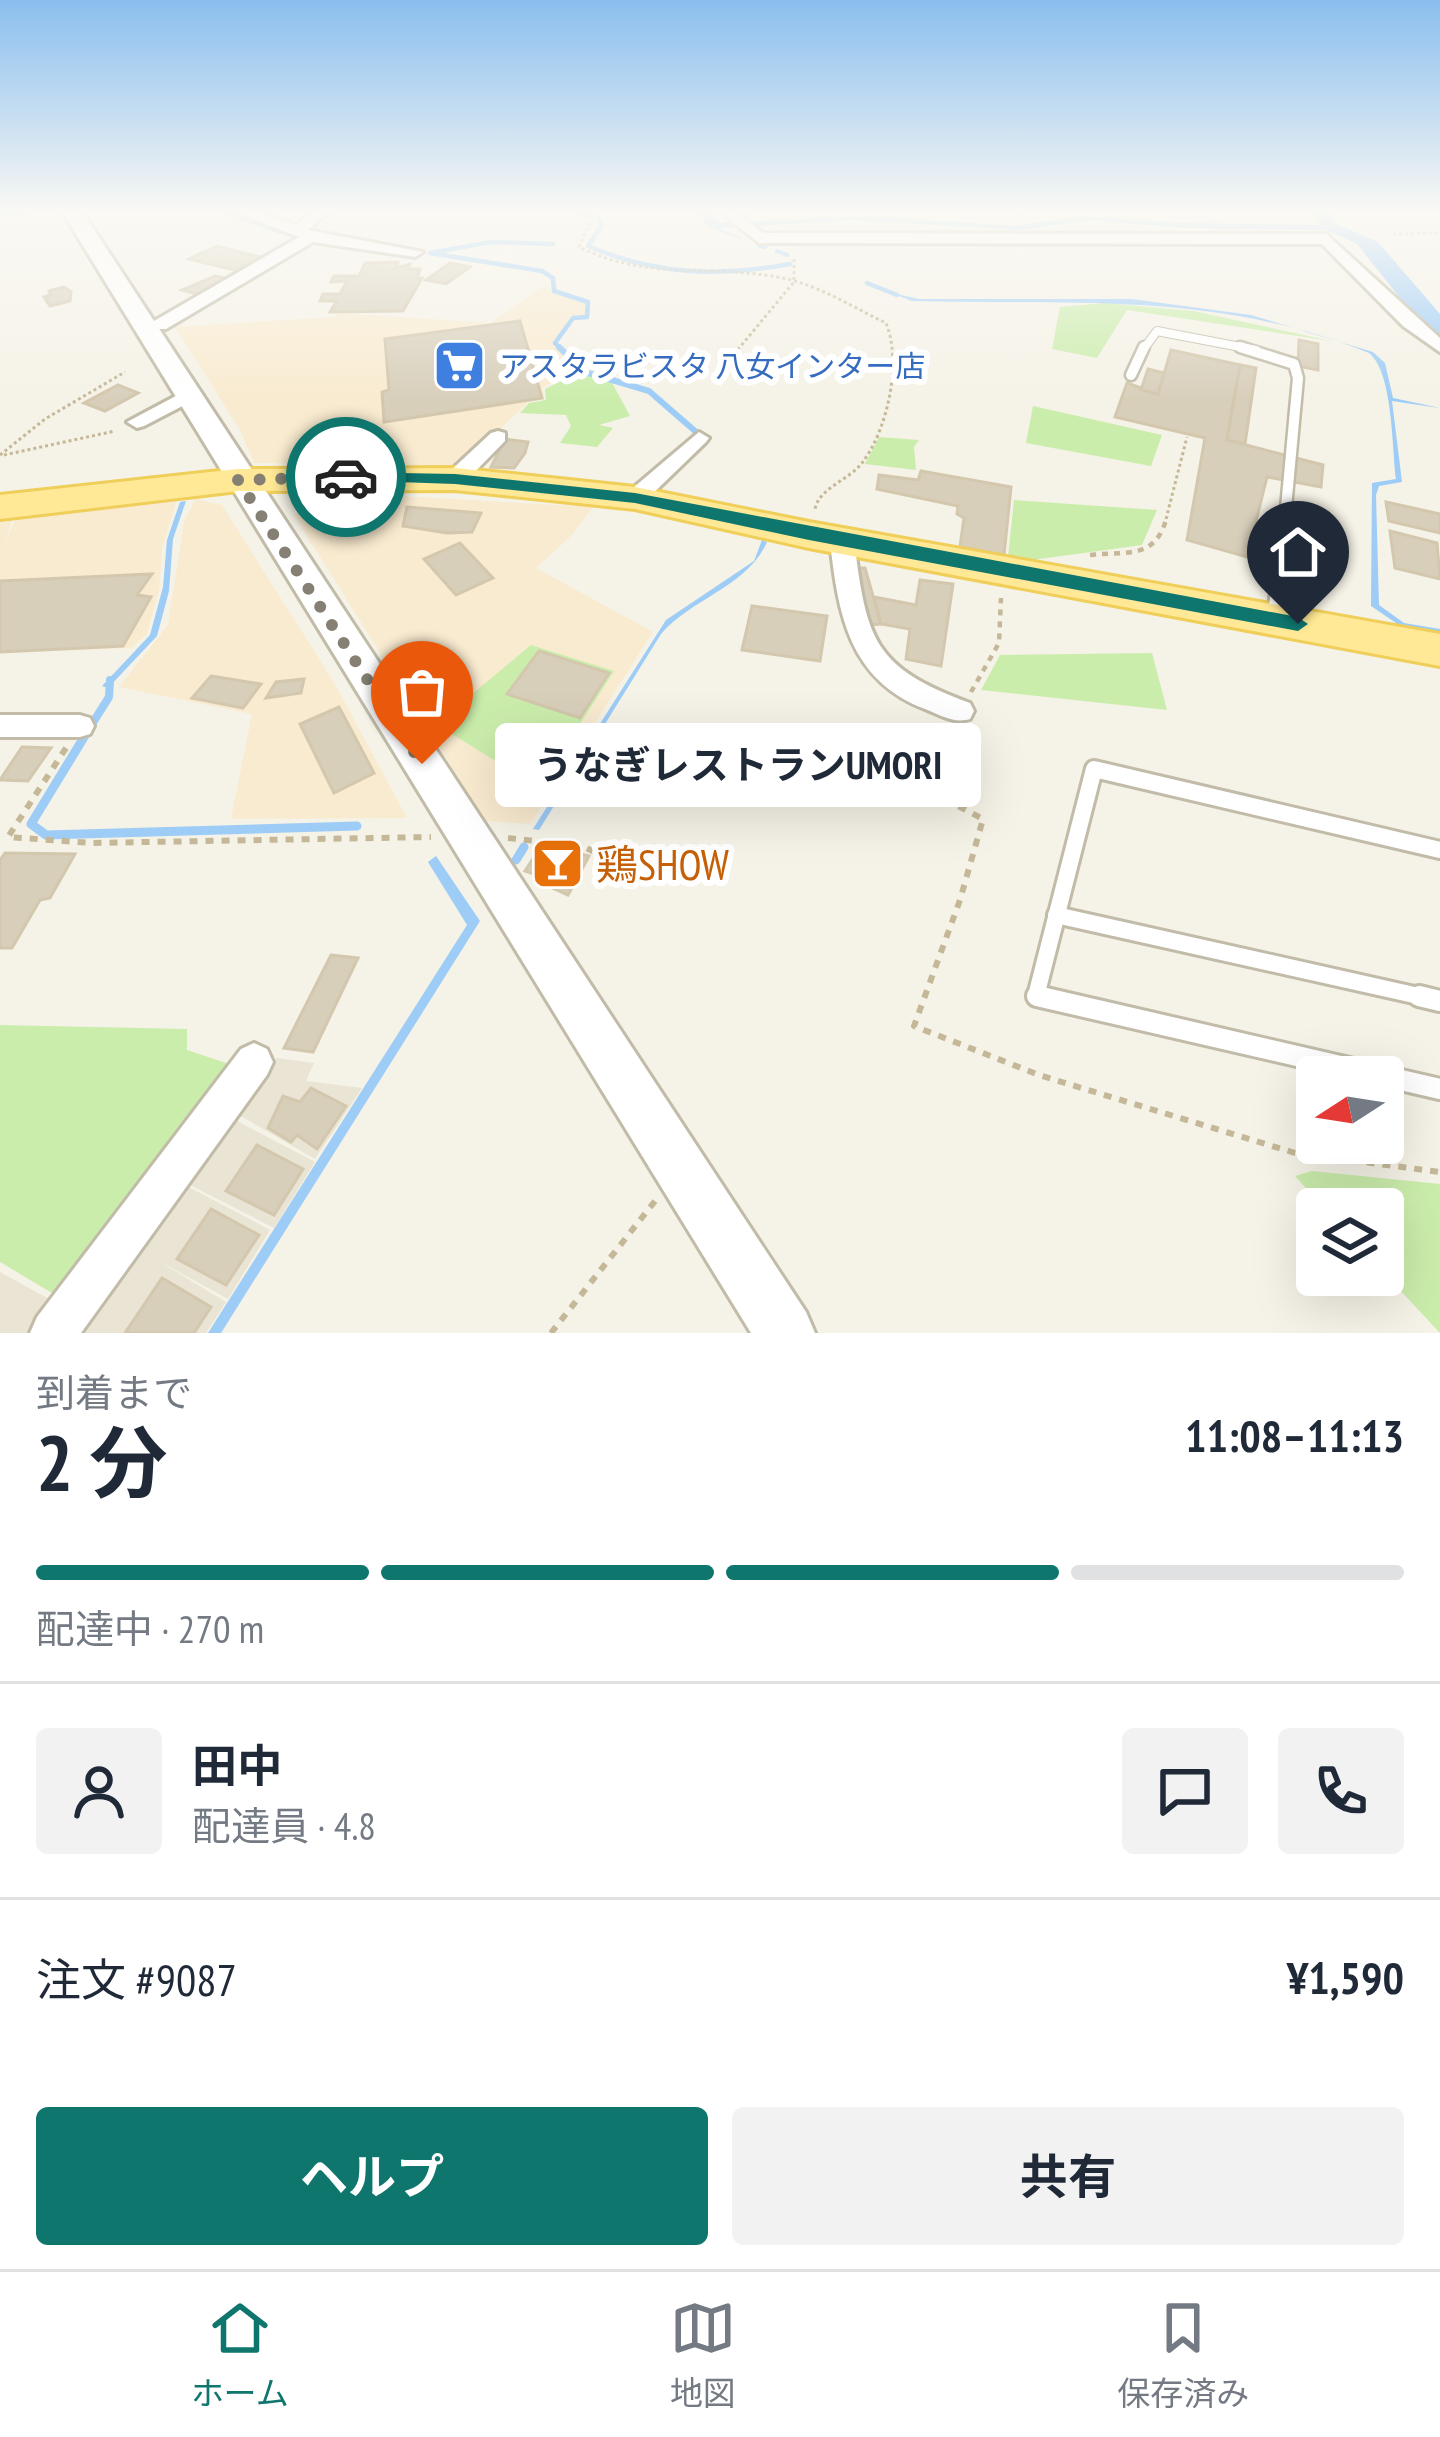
<!DOCTYPE html>
<html lang="ja">
<head>
<meta charset="utf-8">
<style>
  :root { --surface:#fff; --page:#f2f2f3; --text:#1f2937; --muted:#747a83; --line:#e0e1e3; --accent:#0f766e }
  body { margin:0; font-family:"PT Sans Narrow","Noto Sans JP",sans-serif; background:var(--page); color:var(--text); height:100vh; display:flex; flex-direction:column; font-size:45px; white-space:nowrap }
  * { box-sizing:border-box; margin:0 }
  p { font-size:39px; color:var(--muted) }
  .icon { flex:none; width:66px; height:66px; fill:none; stroke:currentColor; stroke-width:2; stroke-linecap:round; stroke-linejoin:round }
  .map { position:relative; height:1333px; overflow:hidden }
  .details { display:flex; flex-direction:column; background:var(--surface); flex:1 }
  .details>* { flex:none }
  .needle { width:78px; rotate:258deg }
  .tools { position:absolute; left:1296px; top:1056px; display:grid; gap:24px }
  .tools a { display:grid; place-items:center; width:108px; height:108px; border-radius:12px; background:var(--surface); box-shadow:0 12px 48px #0002; font-size:60px }
  .pin { position:absolute; display:grid; place-items:center; width:102px; height:102px; color:#fff; margin:-123px -51px; border-radius:50% 50% 50% 0; rotate:-45deg; box-shadow:0 0 12px #0007 }
  .pin .icon { rotate:45deg }
  .courier { position:absolute; display:grid; place-items:center; width:120px; height:120px; margin:-60px; border:9px solid #0f766e; border-radius:50%; background:#fff; color:#222; box-shadow:0 3px 15px #0007 }
  .bubble { position:absolute; height:84px; border-radius:12px; background:var(--surface); box-shadow:0 12px 48px #0002; font-size:39px; font-weight:700; line-height:84px; text-align:center }
  .overview em { font-style:normal; font-weight:700 }
  .overview div { display:flex; flex-direction:column-reverse }
  .overview { display:flex; align-items:center; justify-content:space-between; height:204px; padding:0 36px }
  h1 { font-size:78px; font-weight:700; line-height:90px }
  .bar { display:grid; grid-template-columns:repeat(4,1fr); gap:18px 12px; align-content:center; height:144px; padding:0 36px }
  .bar i { height:15px; border-radius:9px; background:var(--line) }
  .bar .selected { background:var(--accent) }
  .bar p { grid-column:span 4 }
  .line { display:flex; align-items:center; gap:30px; padding:0 36px; border-top:3px solid var(--line) }
  .line div { flex:1 }
  .round { display:grid; place-items:center; flex:none; width:126px; height:126px; border-radius:12px; background:var(--page) }
  .primary-button { display:flex; gap:24px; margin-top:auto; padding:24px 36px }
  .primary-button a { flex:1; height:138px; border-radius:12px; background:var(--accent); color:#fff; font-size:48px; font-weight:700; line-height:138px; text-align:center }
  .primary-button a+a { background:var(--page); color:var(--text) }
  .tabs { display:flex; justify-content:space-around; align-items:center; height:168px; border-top:3px solid var(--line); background:var(--surface); font-size:33px; color:var(--muted) }
  .tabs a { display:grid; justify-items:center; gap:6px }
  .tabs .selected { color:var(--accent) }
  .map>svg:first-child { display:block }
  .residential { fill:#e9e4d4 }
  .commercial { fill:#f9ebd0 }
  .green { fill:#cbedac }
  .water { fill:#9dccf7 }
  .lines { fill:none; stroke-linecap:round; stroke-linejoin:round }
  .stream-far3 { stroke:#9dccf7; stroke-width:4.5 }
  .stream-far2 { stroke:#9dccf7; stroke-width:6 }
  .stream-far1 { stroke:#9dccf7; stroke-width:8 }
  .stream { stroke:#9dccf7; stroke-width:9 }
  .building { fill:#d8cfbb; stroke:#d3c7ad; stroke-width:3 }
  .service-far4-casing { stroke:#c1bba8; stroke-width:10 }
  .service-far3-casing { stroke:#c1bba8; stroke-width:15 }
  .service-far2-casing { stroke:#c1bba8; stroke-width:20 }
  .service-far1-casing { stroke:#c1bba8; stroke-width:22 }
  .service-casing { stroke:#c1bba8; stroke-width:26 }
  .minor-casing { stroke:#c1bba8; stroke-width:6 }
  .tertiary-casing { stroke:#c1bba8; stroke-width:6 }
  .primary-casing { stroke:#efce5a; stroke-width:6 }
  .path-far2 { stroke:#c5b898; stroke-width:3; stroke-dasharray:3 3; stroke-linecap:butt }
  .path-far1 { stroke:#c5b898; stroke-width:4.5; stroke-dasharray:6 6; stroke-linecap:butt }
  .path { stroke:#c5b898; stroke-width:6; stroke-dasharray:8 8; stroke-linecap:butt }
  .service-far4 { stroke:#fff; stroke-width:8 }
  .service-far3 { stroke:#fff; stroke-width:10 }
  .service-far2 { stroke:#fff; stroke-width:14 }
  .service-far1 { stroke:#fff; stroke-width:16 }
  .service { stroke:#fff; stroke-width:20 }
  .minor { fill:#fff; fill-rule:evenodd }
  .tertiary { fill:#fff; fill-rule:evenodd }
  .primary { fill:#ffe996; fill-rule:evenodd }
  .route { fill:#0f766e }
  .done { stroke:#858073; stroke-width:12; stroke-dasharray:0 21.6 }
  .labels { text-anchor:middle; dominant-baseline:central; stroke-width:12; stroke-linejoin:round; paint-order:stroke }
  .far-shop-label { font-size:30px; fill:#366cbe; stroke:#fff; text-anchor:start }
  .near-food-label { font-size:42px; fill:#c56008; stroke:#fff; text-anchor:start }
</style>
</head>
<body>
<div class="map">
<svg width="1440" height="1333" viewBox="0 0 1440 1333">
  <rect width="100%" height="100%" fill="#f5f2e7"/>
  <g class="residential">
    <polygon points="277,1058 314,1063 306,1081 362,1088 315,1159 239,1115"/>
    <polygon points="233,1119 315,1162 274,1228 188,1184"/>
    <polygon points="185,1185 270,1230 228,1299 157,1260 226,1302 206,1333 81,1333"/>
    <polygon points="0,1272 60,1305 40,1333 0,1333"/>
  </g>
  <g class="commercial">
    <polygon points="542,287 586,302 586,316 572,317 553,343 579,368 542,388 544,399 528,402 462,466 254,463 240,430 175,327 335,317 338,313 490,323"/>
    <polygon points="343,493 593,507 572,535 536,568 653,632 530,824 485,821 294,515"/>
    <polygon points="196,499 222,505 336,686 407,818 231,819 252,714 119,687 168,625 184,522"/>
    <polygon points="176,502 162,548 159,589 147,634 131,648 0,653 0,519 13,517 4,545 17,516"/>
  </g>
  <g class="green">
    <polygon points="1104,303 1194,311 1331,341 1127,310 1097,358 1052,349 1060,307"/>
    <polygon points="577,373 610,379 630,416 599,425 613,428 597,447 560,443 571,426 566,415 520,413 529,403 546,400 545,389"/>
    <polygon points="1033,406 1162,435 1151,466 1026,443"/>
    <polygon points="879,437 919,440 914,447 916,470 865,464"/>
    <polygon points="1014,500 1157,510 1142,545 1032,560 1008,557"/>
    <polygon points="531,645 614,671 539,788 436,724"/>
    <polygon points="1152,653 1167,710 981,690 1000,655"/>
    <polygon points="0,1025 187,1029 187,1050 235,1066 62,1299 0,1262"/>
    <polygon points="1312,1171 1440,1184 1440,1333 1383,1272 1383,1209 1325,1209 1295,1176"/>
  </g>
  <g class="water">
    <polygon points="700,213 711,213 720,223 863,216 1016,226 1083,216 1184,223 1318,225 1314,213 1328,213 1337,224 1378,242 1440,314 1440,338 1416,318 1357,244 1326,230 1182,228 1090,220 1021,230 852,220 719,228 744,240 707,226"/>
    <path d="M888,292l31,7h213l119,16 122,37 12,11 8,35 47,10 -48,-7 10,81 -23,4 -3,9 3,110 25,18 36,6v4l-38,-6 -31,-21 1,-123 24,-4c-4,-32 -3,-107 -27,-126 -153,-62 -297,-48 -457,-52z"/>
    <polygon points="186,501 173,539 169,591 157,636 108,688 102,686 150,635 163,587 167,540 180,502"/>
    <path d="M762,540l5,2c-20,45 -75,56 -106,92l-122,196 -6,-1 133,-209 88,-59z"/>
    <polygon points="436,856 480,921 221,1333 208,1333 467,925 428,862"/>
  </g>
  <g class="lines">
    <g class="stream-far3">
      <polyline points="229,213 280,232"/>
      <path d="M580,213l18,5 4,7 -14,21c67,29 131,31 202,18"/>
      <polyline points="0,215 23,213"/>
      <polyline points="553,244 491,242 430,253 542,271 553,278 554,291 588,302 587,317 573,318 555,343 562,350"/>
      <polyline points="759,245 765,247"/>
      <polyline points="777,251 787,255"/>
      <polyline points="867,283 897,295"/>
    </g>
    <polyline class="stream-far2" points="559,347 585,372 649,391 695,431"/>
    <polyline class="stream-far1" points="87,732 109,697 110,680"/>
    <g class="stream">
      <polyline points="89,729 31,824 46,835 357,826"/>
      <polyline points="516,860 524,847"/>
    </g>
  </g>
  <g class="building">
    <polygon points="217,246 260,257 234,270 189,259"/>
    <polygon points="398,262 395,268 410,264 408,269 420,269 417,278 422,278 403,311 330,312 337,301 320,301 323,294 340,294 347,281 331,282 334,276 359,276 365,263"/>
    <polygon points="450,263 470,267 446,284 426,280"/>
    <polygon points="215,276 232,280 204,296 182,290"/>
    <polygon points="64,287 71,292 70,301 50,306 44,297 51,295 49,291"/>
    <polygon points="520,321 542,398 384,422 382,392 389,390 385,339"/>
    <polygon points="1299,340 1318,344 1318,370 1298,366"/>
    <polygon points="1171,350 1240,365 1227,440 1323,465 1321,487 1267,477 1247,557 1187,540 1205,438 1115,417 1127,383 1158,394"/>
    <polygon points="1240,365 1256,368 1245,444 1227,440"/>
    <polygon points="1148,369 1164,373 1158,394 1141,390"/>
    <polygon points="118,385 138,393 105,411 84,403"/>
    <polygon points="505,439 528,442 525,453 514,468 491,467"/>
    <polygon points="921,471 1011,487 1004,555 960,547 964,518 957,514 958,506 877,489 879,475 918,480"/>
    <polygon points="1386,502 1440,514 1440,533 1389,521"/>
    <polygon points="407,507 481,513 472,532 447,533 403,526"/>
    <polygon points="1390,531 1437,543 1440,579 1395,568"/>
    <polygon points="460,543 493,578 456,595 424,559"/>
    <polygon points="856,568 865,568 881,624 871,625"/>
    <polygon points="152,574 137,595 151,597 123,646 0,652 0,581"/>
    <polygon points="920,580 953,584 941,666 906,659 910,629 881,624 874,597 916,605"/>
    <polygon points="752,606 827,616 820,661 742,650"/>
    <polygon points="539,651 609,673 580,718 507,694"/>
    <polygon points="211,676 261,684 243,708 192,698"/>
    <polygon points="304,679 301,693 266,698 276,682"/>
    <polygon points="339,707 374,773 334,793 300,724"/>
    <polygon points="532,736 562,747 538,782 507,771"/>
    <polygon points="22,747 51,748 28,781 0,780"/>
    <polygon points="542,845 589,856 568,895 546,885 548,879 525,871"/>
    <polygon points="5,853 75,854 50,898 40,900 12,948 0,948 0,860"/>
    <polygon points="331,955 358,958 313,1052 284,1048"/>
    <polygon points="311,1088 346,1106 317,1149 297,1135 291,1142 268,1128 283,1096 300,1102"/>
    <polygon points="257,1145 303,1169 274,1215 226,1191"/>
    <polygon points="211,1209 259,1235 226,1285 177,1259"/>
    <polygon points="162,1278 211,1307 194,1333 125,1333"/>
  </g>
  <g class="lines">
    <defs>
      <polyline id="service-far4" points="1143,350 1157,331 1256,350"/>
      <g id="service-far3">
        <polyline points="1240,347 1294,364 1298,378 1285,519"/>
        <polyline points="1131,375 1144,347"/>
      </g>
      <polyline id="service-far2" points="1276,609 1285,516"/>
      <g id="service-far1">
        <polyline points="1056,915 1432,999"/>
        <polyline points="1050,999 1036,996 1094,769 1440,850"/>
      </g>
      <g id="service">
        <polyline points="1037,996 1440,1089"/>
        <polyline points="1419,996 1440,1001"/>
      </g>
      <g id="minor">
        <polygon points="237,213 259,213 296,225 311,213 327,213 308,230 423,252 415,257 313,242 166,329 154,329 154,321 299,237"/>
        <polygon points="722,213 738,213 763,233 1326,234 1440,338 1440,352 1403,326 1322,244 759,243"/>
        <polygon points="187,390 194,392 194,400 144,426 137,428 127,422"/>
        <polygon points="498,431 505,433 505,441 463,484 447,484 447,474 491,433"/>
        <polygon points="699,432 709,438 706,442 643,503 627,503 627,493"/>
        <path d="M842,533l12,8c13,98 18,126 116,162l4,8 -4,8c-16,5 -30,-4 -45,-10 -76,-29 -87,-95 -95,-168z"/>
        <polygon points="0,715 80,715 90,718 94,726 90,734 80,737 0,737"/>
        <polygon points="254,1043 267,1049 273,1062 267,1075 81,1333 30,1333 37,1317 241,1049"/>
      </g>
      <polygon id="tertiary" points="63,213 83,213 806,1312 815,1333 751,1333"/>
      <polygon id="primary" points="455,468 635,487 809,522 1440,634 1440,666 809,548 635,509 455,490 238,491 0,519 0,495 238,469"/>
    </defs>
    <use href="#service-far4" class="service-far4-casing"/>
    <use href="#service-far3" class="service-far3-casing"/>
    <use href="#service-far2" class="service-far2-casing"/>
    <use href="#service-far1" class="service-far1-casing"/>
    <use href="#service" class="service-casing"/>
    <use href="#minor" class="minor-casing"/>
    <use href="#tertiary" class="tertiary-casing"/>
    <use href="#primary" class="primary-casing"/>
    <g class="path-far2">
      <path d="M587,213l5,5 -13,29c71,35 131,16 203,31 37,7 70,29 104,45 16,39 2,106 -24,140 -13,17 -43,25 -47,46"/>
      <polyline points="1393,234 1440,233"/>
      <polyline points="730,359 794,282 794,256"/>
      <polyline points="0,455 45,419 125,372"/>
      <polyline points="4,455 115,431"/>
      <polyline points="1166,519 1187,437"/>
    </g>
    <g class="path-far1">
      <path d="M1090,555c39,-4 66,5 77,-39"/>
      <polyline points="971,692 999,643 1001,598"/>
    </g>
    <g class="path">
      <polyline points="66,748 8,837 92,843 431,837"/>
      <polyline points="916,784 983,819 960,900 914,1026 1039,1075 1295,1153 1440,1172"/>
      <polyline points="909,795 947,733"/>
      <polyline points="508,838 581,846 620,863"/>
      <polyline points="551,1333 655,1201"/>
    </g>
    <use href="#service-far4" class="service-far4"/>
    <use href="#service-far3" class="service-far3"/>
    <use href="#service-far2" class="service-far2"/>
    <use href="#service-far1" class="service-far1"/>
    <use href="#service" class="service"/>
    <use href="#minor" class="minor"/>
    <use href="#tertiary" class="tertiary"/>
    <use href="#primary" class="primary"/>
  </g>
  <linearGradient id="sky" x2="0" y2="1"><stop stop-color="#8abeee"/><stop offset="0.53" stop-color="#faf9f4"/><stop offset="1" stop-color="#faf9f4" stop-opacity="0"/></linearGradient>
  <rect width="1440" height="400" fill="url(#sky)"/>
  <polygon class="route" points="346,472 455,474 635,493 1298,617 1308,624 1298,631 809,540 635,503 455,484 340,480 338,477"/>
  <g class="lines">
    <polyline class="done" points="346,477 238,480 422,764"/>
  </g>
  <defs>
    <symbol id="supermarket-square" viewBox="-11 -11 22 22"><rect x="-9" y="-9" width="18" height="18" rx="4" fill="#3f7fe0" stroke="#fff"/><path d="M-6-5.5h2.5l.6 2H6L4.5 2H-2.5L-4.4-4H-6ZM-1.5 3.2a1.3 1.3 0 1 0 .1 0ZM3 3.2a1.3 1.3 0 1 0 .1 0Z" fill="#fff"/></symbol>
    <symbol id="bar-square" viewBox="-11 -11 22 22"><rect x="-9" y="-9" width="18" height="18" rx="4" fill="#e8710a" stroke="#fff"/><path d="M-6-5H6L.8 .8V4.5H3.5V6h-7V4.5H-.8V.8Z" fill="#fff"/></symbol>
  </defs>
  <g fill-rule="evenodd">
    <use href="#supermarket-square" x="430" y="336" width="59" height="59"/>
    <use href="#bar-square" x="528" y="834" width="59" height="59"/>
  </g>
  <g class="labels">
    <g class="far-shop-label">
      <text x="499" y="365">アスタラビスタ 八女インター店</text>
    </g>
    <g class="near-food-label">
      <text x="596" y="864">鶏SHOW</text>
    </g>
  </g>
</svg>
<div class="tools">
<a><svg class="needle" viewBox="-14 -14 28 28"><path d="M0-13l5 13h-10z" fill="#e53935"/><path d="M0 13l5-13h-10z" fill="#747a83"/></svg></a>
<a><svg class="icon" aria-label="layers" viewBox="0 0 24 24"><path d="M12 4l9 5-9 5-9-5zM3 14l9 5 9-5"/></svg></a>
</div>
<div class="pin" style="left:422px;top:764px;background:#ea580c"><svg class="icon" aria-label="bag" viewBox="0 0 24 24"><path d="M5 8h14l-1 12H6zM9 8a3 3 0 0 1 6 0"/></svg></div>
<div class="pin" style="left:1298px;top:624px;background:#1f2937"><svg class="icon" aria-label="home" viewBox="0 0 24 24"><path d="M3 11l9-7 9 7M6 9v11h12V9"/></svg></div>
<div class="courier" style="left:346px;top:477px"><svg class="icon" aria-label="car" viewBox="0 0 24 24"><path d="M5 17H2v-5l4-1 3-4h7l3 4 3 1v5h-3M9 17h6M6 11h13"/><circle cx="7" cy="17" r="2"/><circle cx="17" cy="17" r="2"/></svg></div>
<div class="bubble" style="left:495px;top:723px;width:486px">うなぎレストランUMORI</div>
</div>
<section class="details">
<div class="overview"><div><h1>2 分</h1><p>到着まで</p></div><em>11:08–11:13</em></div>
<div class="bar"><i class="selected"></i><i class="selected"></i><i class="selected"></i><i></i><p>配達中 · 270 m</p></div>
<div class="line" style="height:216px"><a class="round"><svg class="icon" aria-label="person" viewBox="0 0 24 24"><circle cx="12" cy="8" r="4"/><path d="M4 21q1-7 8-7t8 7"/></svg></a><div><b>田中</b><p>配達員 · 4.8</p></div><a class="round"><svg class="icon" aria-label="chat" viewBox="0 0 24 24"><path d="M4 5h16v11H9l-5 4z"/></svg></a><a class="round"><svg class="icon" aria-label="phone" viewBox="0 0 24 24"><path d="M5 4h4l2 5-3 2q2 4 5 5l2-3 5 2v4C11 20 4 13 5 4z"/></svg></a></div>
<div class="line" style="height:156px"><div>注文 #9087</div><b>¥1,590</b></div>
<div class="primary-button"><a>ヘルプ</a><a>共有</a></div>
</section>
<nav class="tabs">
<a class="selected"><svg class="icon" aria-label="home" viewBox="0 0 24 24"><path d="M3 11l9-7 9 7M6 9v11h12V9"/></svg>ホーム</a>
<a><svg class="icon" aria-label="map" viewBox="0 0 24 24"><path d="M3 6l6-2 6 2 6-2v14l-6 2-6-2-6 2zM9 4v14M15 6v14"/></svg>地図</a>
<a><svg class="icon" aria-label="saved" viewBox="0 0 24 24"><path d="M7 4h10v16l-5-4-5 4z"/></svg>保存済み</a>
</nav>
</body>
</html>
